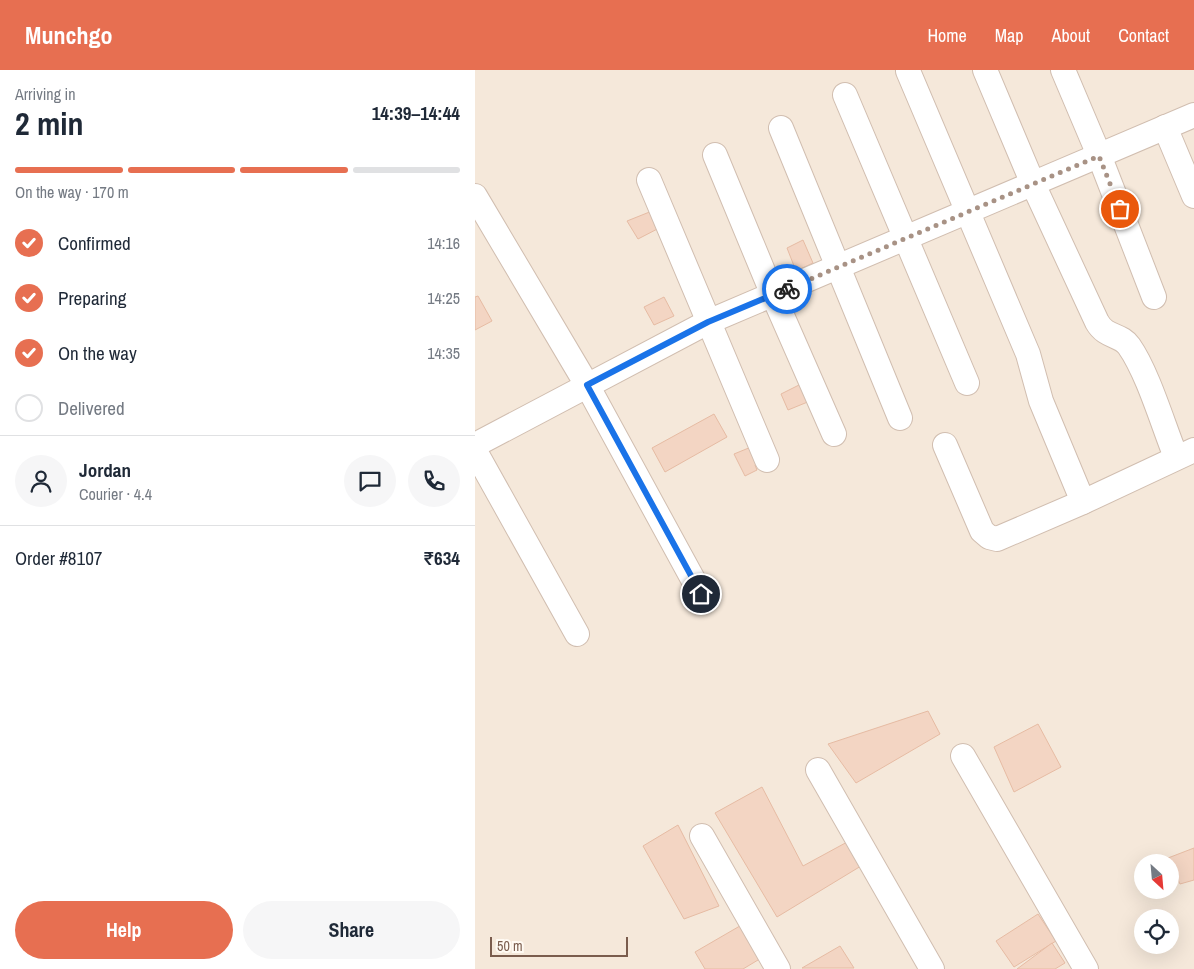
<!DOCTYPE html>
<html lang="en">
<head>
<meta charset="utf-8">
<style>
  :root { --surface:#fff; --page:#f6f6f7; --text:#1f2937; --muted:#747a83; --line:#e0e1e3; --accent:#e76f51 }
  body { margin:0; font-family:"Archivo Narrow",sans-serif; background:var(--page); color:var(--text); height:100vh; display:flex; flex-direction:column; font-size:19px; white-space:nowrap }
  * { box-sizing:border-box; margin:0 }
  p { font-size:16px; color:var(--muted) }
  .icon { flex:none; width:28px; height:28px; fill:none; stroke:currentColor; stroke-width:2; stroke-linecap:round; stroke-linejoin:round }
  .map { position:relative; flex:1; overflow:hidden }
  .details { display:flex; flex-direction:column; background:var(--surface); width:475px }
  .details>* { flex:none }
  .needle { width:32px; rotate:154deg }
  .controls { position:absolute; left:659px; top:784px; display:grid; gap:10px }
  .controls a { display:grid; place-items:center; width:45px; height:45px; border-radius:50%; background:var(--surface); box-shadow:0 5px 20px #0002; font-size:25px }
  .scale { position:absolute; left:15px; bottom:12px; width:138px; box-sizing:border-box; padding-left:5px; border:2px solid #7a5c4d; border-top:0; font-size:14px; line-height:18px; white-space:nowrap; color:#7a5c4d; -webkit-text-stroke:4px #fffaf3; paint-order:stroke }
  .pin { position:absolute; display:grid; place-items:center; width:42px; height:42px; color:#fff; margin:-21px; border:2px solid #fff; border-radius:50%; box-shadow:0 1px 5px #0007 }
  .courier { position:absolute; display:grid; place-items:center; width:50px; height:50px; margin:-25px; border:4px solid #1a73e8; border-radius:50%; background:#fff; color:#222; box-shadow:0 1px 6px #0007 }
  .overview em { font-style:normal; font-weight:700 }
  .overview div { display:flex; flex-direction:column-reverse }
  .overview { display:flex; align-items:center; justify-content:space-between; height:85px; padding:0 15px }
  h1 { font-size:32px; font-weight:700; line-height:38px }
  .bar { display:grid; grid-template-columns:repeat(4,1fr); gap:8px 5px; align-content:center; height:60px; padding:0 15px }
  .bar i { height:6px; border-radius:4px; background:var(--line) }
  .bar .active { background:var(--accent) }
  .bar p { grid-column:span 4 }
  .line { display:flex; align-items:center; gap:12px; padding:0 15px; border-top:1px solid var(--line) }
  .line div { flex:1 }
  .round { display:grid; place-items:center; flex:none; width:52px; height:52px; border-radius:26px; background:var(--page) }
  ol { padding:0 15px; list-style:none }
  li { display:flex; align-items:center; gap:15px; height:55px }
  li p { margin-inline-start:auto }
  li .icon { padding:5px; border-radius:50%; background:var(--accent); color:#fff; stroke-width:4 }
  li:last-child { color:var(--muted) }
  li i { width:28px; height:28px; border:2px solid var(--line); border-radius:50% }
  .button { display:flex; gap:10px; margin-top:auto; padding:10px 15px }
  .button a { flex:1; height:58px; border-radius:30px; background:var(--accent); color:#fff; font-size:20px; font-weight:700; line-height:58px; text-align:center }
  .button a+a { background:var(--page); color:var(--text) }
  header { display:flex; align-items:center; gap:30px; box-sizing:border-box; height:70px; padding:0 25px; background:var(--accent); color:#fff }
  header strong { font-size:24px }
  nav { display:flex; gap:28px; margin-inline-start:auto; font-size:18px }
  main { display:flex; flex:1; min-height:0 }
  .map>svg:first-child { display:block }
  .residential { fill:#f5e8da; fill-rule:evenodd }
  .building { fill:#f3d5c3; stroke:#e6bba3 }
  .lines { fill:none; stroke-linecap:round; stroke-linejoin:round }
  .minor-casing { stroke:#d1beb0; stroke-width:26 }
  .minor { stroke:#fff; stroke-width:24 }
  .done { stroke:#a89285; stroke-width:5; stroke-dasharray:0 9 }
  .route { stroke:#1a73e8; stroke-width:6 }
</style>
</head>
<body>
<header>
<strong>Munchgo</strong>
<nav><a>Home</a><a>Map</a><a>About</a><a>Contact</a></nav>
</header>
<main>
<section class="details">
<div class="overview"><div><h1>2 min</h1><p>Arriving in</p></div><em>14:39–14:44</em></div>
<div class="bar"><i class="active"></i><i class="active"></i><i class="active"></i><i></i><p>On the way · 170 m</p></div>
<ol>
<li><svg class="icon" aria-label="check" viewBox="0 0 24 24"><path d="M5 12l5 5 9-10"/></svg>Confirmed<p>14:16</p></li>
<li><svg class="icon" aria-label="check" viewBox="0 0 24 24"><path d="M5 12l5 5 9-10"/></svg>Preparing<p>14:25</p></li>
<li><svg class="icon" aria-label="check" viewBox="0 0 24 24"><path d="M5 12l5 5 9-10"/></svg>On the way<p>14:35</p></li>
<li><i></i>Delivered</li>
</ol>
<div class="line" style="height:90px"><a class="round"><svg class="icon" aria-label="person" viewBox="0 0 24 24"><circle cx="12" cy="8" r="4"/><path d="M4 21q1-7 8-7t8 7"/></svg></a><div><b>Jordan</b><p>Courier · 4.4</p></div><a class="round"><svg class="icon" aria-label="chat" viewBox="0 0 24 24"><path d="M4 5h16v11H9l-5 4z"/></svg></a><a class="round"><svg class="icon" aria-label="phone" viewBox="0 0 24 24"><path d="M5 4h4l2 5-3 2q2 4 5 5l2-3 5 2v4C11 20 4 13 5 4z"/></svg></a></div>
<div class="line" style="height:65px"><div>Order #8107</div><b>₹634</b></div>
<div class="button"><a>Help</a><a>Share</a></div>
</section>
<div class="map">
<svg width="719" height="899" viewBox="0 0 719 899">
  <rect width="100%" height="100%" fill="#fdf6ec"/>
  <path class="residential" d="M0,0h719v899h-719zM668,792h27v28h-27zM668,848h27v27h-27z"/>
  <g class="building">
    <polygon points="182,139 190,155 163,169 152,151"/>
    <polygon points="328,170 338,193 321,201 312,178"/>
    <polygon points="3,226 17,251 0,260 0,227"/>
    <polygon points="189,227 199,246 179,255 169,237"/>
    <polygon points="332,311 340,329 313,340 306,324"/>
    <polygon points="239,344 252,367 190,402 177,378"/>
    <polygon points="281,375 288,391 280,395 282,400 270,406 259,384"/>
    <polygon points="453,641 465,664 381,713 353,674"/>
    <polygon points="563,654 586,697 539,722 519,677"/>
    <polygon points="287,717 328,796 374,771 386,796 302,847 240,743"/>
    <polygon points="203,755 244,836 209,849 168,776"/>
    <polygon points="719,778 719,810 705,814 693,788"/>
    <polygon points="668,798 668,813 661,800"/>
    <polygon points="671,820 686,820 686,821 674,825"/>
    <polygon points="563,844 581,871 539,897 521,871"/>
    <polygon points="270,853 288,887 268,899 230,899 220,882"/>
    <polygon points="577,873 590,893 580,899 542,899"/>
    <polygon points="365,876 379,898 327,898"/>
  </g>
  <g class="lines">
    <defs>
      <g id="minor">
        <path d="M510,0l48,114 64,138c9,16 24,12 32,24 19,27 34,79 47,111"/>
        <polyline points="588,0 624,85 679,227"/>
        <polyline points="433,1 553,284 566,331 608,432"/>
        <polyline points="370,25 492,313"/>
        <polyline points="690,57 719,126"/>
        <polyline points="306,58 425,348"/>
        <polyline points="240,85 298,225 359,364"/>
        <polyline points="174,110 292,390"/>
        <polyline points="0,126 112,315 226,524"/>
        <polyline points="0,375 233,252 719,45"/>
        <polyline points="470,375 507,461 514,467 522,469 608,432 719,380"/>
        <polyline points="0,381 102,564"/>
        <polyline points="488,686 611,899"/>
        <polyline points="343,700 457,899"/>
        <polyline points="227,766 303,899"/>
      </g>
    </defs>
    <use href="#minor" class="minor-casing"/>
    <use href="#minor" class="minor"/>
  </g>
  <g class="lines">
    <polyline class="done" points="312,219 624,86 645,139"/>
    <polyline class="route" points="226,524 112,315 233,252 312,219"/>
  </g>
</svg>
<div class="controls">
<a><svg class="needle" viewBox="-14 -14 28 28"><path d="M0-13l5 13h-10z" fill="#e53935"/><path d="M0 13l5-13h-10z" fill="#747a83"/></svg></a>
<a><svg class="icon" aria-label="locate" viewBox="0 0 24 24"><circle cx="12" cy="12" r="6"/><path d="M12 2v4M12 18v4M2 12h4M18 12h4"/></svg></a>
</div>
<div class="scale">50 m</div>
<div class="pin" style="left:645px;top:139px;background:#ea580c"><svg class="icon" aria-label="bag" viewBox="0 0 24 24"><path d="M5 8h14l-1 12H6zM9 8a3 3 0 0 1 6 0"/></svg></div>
<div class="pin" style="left:226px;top:524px;background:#1f2937"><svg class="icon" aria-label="home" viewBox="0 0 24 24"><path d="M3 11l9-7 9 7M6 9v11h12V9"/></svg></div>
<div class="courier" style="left:312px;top:219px"><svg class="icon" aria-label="bike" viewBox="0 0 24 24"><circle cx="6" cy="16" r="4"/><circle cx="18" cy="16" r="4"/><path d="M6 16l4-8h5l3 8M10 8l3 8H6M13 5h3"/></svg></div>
</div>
</main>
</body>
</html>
